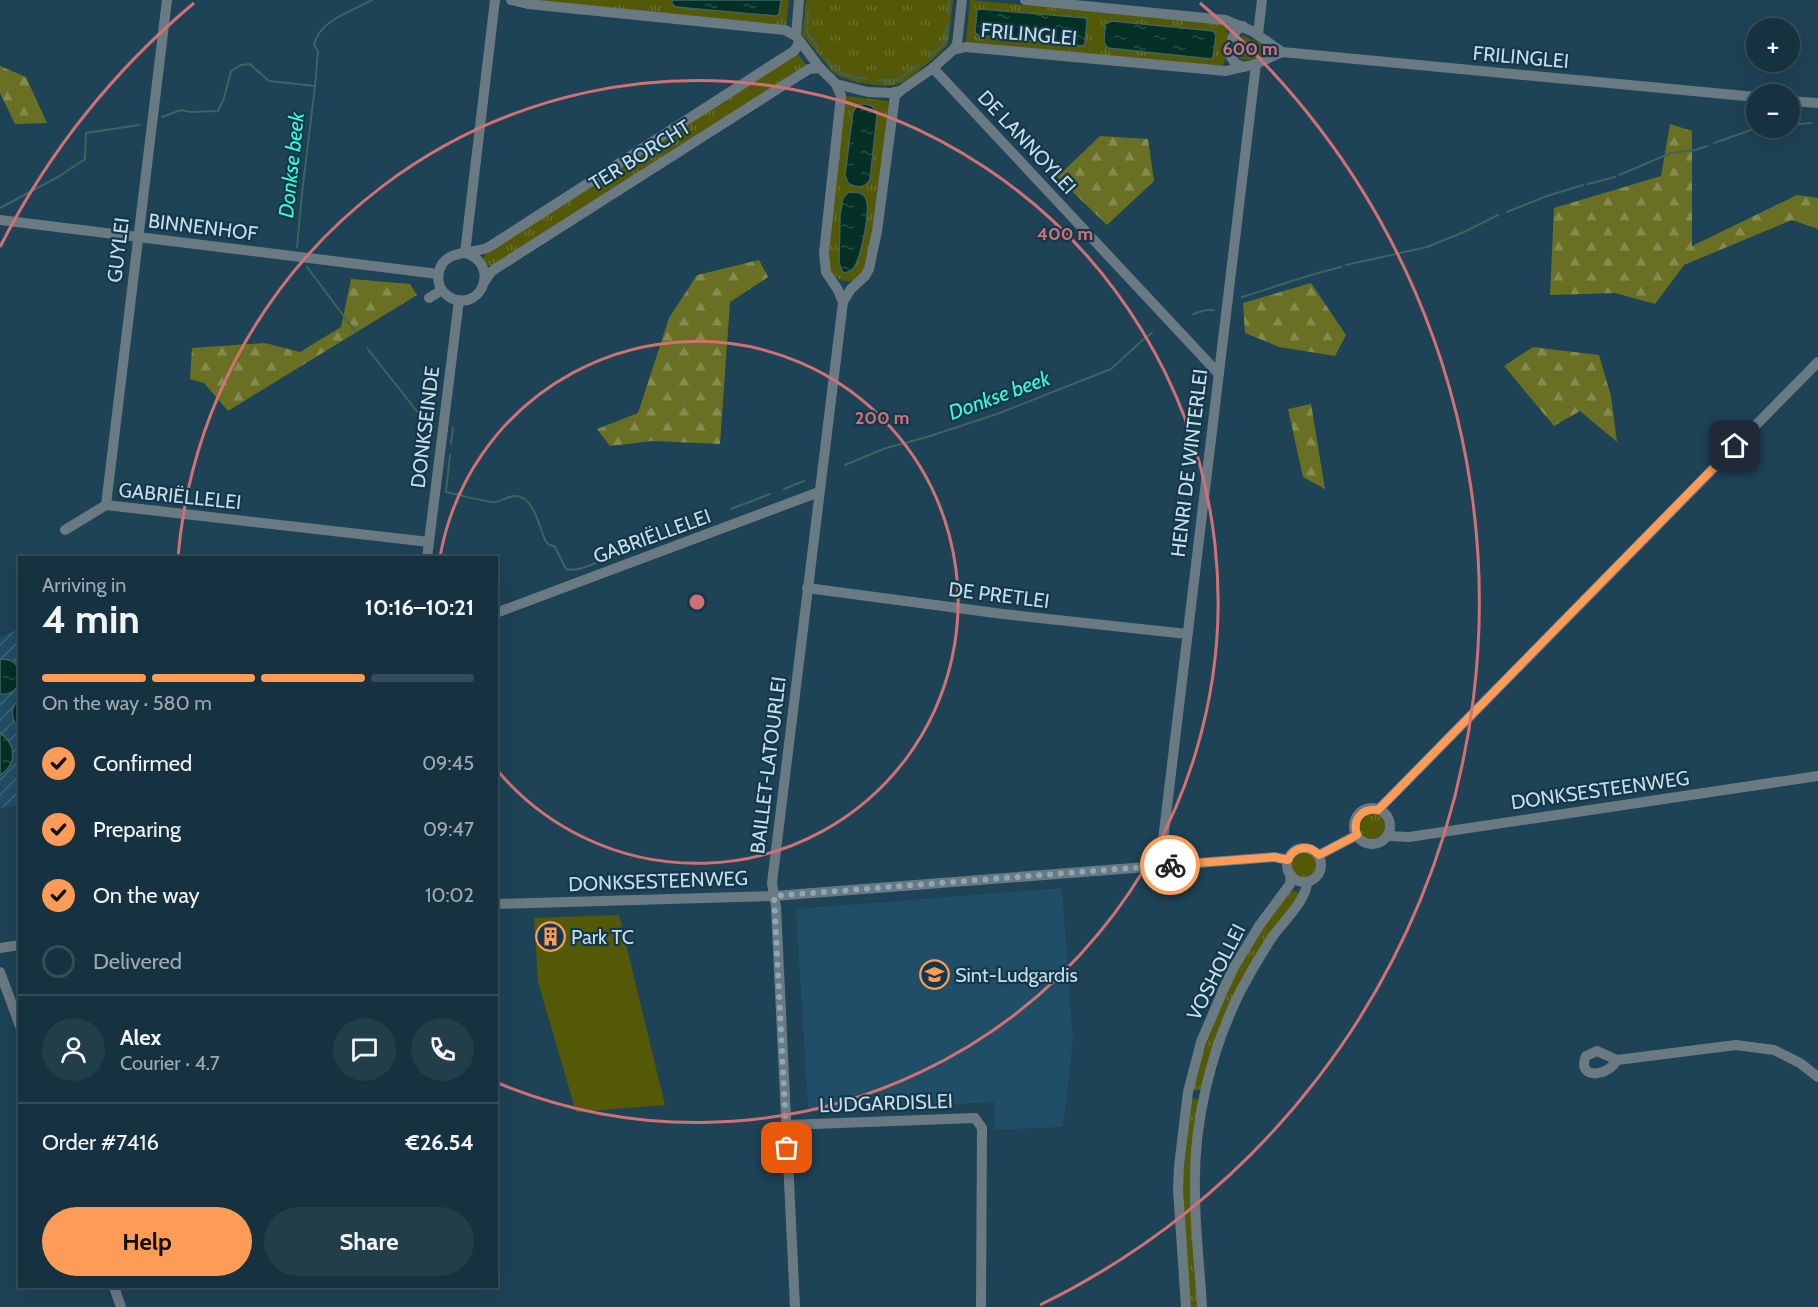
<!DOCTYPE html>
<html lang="en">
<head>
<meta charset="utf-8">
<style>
  :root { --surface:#163240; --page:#233e4b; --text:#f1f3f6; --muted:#9eaab1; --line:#354d59; --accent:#fe9c57 }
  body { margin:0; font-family:Cabin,sans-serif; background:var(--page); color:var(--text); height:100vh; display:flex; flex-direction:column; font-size:22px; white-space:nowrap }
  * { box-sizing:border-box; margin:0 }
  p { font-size:20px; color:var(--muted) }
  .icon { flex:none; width:33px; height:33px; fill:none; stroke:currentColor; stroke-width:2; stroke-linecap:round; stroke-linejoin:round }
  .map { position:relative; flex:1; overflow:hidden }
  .side { position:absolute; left:18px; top:556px; width:480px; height:732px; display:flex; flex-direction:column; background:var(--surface); border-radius:0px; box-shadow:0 6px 24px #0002,0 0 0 2px var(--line) }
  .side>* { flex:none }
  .buttons { position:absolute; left:1746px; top:18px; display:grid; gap:12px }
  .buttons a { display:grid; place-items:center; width:54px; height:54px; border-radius:50%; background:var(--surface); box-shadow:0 6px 24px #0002,0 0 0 2px var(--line); font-size:30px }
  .pin { position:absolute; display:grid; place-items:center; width:51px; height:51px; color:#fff; margin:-26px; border-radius:12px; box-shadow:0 3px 9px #0006 }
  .courier { position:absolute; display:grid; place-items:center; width:60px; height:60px; margin:-30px; border:4px solid #fe9c57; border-radius:50%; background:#fff; color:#222; box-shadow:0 2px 8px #0007 }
  .head em { font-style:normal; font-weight:700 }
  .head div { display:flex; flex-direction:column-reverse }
  .head { display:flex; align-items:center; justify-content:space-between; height:102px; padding:0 24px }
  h1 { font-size:39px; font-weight:700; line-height:45px }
  .bar { display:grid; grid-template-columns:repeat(4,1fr); gap:9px 6px; align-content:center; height:72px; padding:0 24px }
  .bar i { height:8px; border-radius:4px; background:var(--line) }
  .bar .active { background:var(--accent) }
  .bar p { grid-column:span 4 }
  .line { display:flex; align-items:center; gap:15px; padding:0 24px; border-top:2px solid var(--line) }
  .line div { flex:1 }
  .round { display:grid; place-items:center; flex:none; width:63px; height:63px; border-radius:32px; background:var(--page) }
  ol { padding:0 24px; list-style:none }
  li { display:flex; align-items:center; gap:18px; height:66px }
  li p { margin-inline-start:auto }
  li .icon { padding:6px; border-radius:50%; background:var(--accent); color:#111; stroke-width:4 }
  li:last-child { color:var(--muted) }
  li i { width:33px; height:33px; border:3px solid var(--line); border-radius:50% }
  .action { display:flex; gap:12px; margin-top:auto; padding:12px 24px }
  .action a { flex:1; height:69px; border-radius:36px; background:var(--accent); color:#111; font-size:24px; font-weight:700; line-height:69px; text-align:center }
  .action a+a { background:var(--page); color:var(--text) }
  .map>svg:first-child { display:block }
  .built { fill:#204e66 }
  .industrial { fill:url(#industrial-furrows) }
  .grass { fill:url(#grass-tufts) }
  .forest { fill:url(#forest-firs) }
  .park { fill:#535907 }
  .water { fill:url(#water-ripples); stroke:#3f6460; stroke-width:1.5 }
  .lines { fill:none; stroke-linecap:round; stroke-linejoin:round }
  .stream { stroke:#3f6460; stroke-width:2 }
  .minor { stroke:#6a7a83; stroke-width:10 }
  .done { stroke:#8da7b6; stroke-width:6; stroke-dasharray:0 10.8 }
  .route { stroke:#fe9c57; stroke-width:8 }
  .ring { fill:none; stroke:#d17075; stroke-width:3 }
  .labels { text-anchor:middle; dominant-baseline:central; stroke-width:4.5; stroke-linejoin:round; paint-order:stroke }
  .street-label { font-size:20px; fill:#c9dde9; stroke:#13384b }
  .poi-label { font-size:20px; fill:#c9dde9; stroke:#13384b; text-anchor:start }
  .water-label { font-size:21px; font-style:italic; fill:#40f9d0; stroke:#13384b }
  .centre { fill:#d17075; stroke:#13384b; stroke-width:3 }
  .ring-label { font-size:18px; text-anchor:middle; font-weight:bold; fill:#d17075; stroke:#13384b; stroke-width:4.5; stroke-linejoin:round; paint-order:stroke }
</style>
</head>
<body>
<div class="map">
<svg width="1818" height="1307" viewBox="0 0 1818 1307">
  <defs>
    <pattern id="industrial-furrows" width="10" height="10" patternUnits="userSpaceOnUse" patternTransform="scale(1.5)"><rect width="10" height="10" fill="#204e66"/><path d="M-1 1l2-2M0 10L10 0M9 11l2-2" fill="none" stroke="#3f677c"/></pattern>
    <pattern id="grass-tufts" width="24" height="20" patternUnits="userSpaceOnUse" patternTransform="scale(1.5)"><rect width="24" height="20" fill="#535907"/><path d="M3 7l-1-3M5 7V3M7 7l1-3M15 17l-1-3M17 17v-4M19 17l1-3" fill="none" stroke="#6a702b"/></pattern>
    <pattern id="forest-firs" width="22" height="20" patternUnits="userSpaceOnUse" patternTransform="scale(1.5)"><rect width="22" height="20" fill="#697023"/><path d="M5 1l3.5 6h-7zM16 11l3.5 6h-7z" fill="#848b4e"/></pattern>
    <pattern id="water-ripples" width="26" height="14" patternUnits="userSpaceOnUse" patternTransform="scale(1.5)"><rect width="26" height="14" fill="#043026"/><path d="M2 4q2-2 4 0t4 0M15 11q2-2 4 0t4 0" fill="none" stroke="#274e46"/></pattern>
  </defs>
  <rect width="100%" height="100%" fill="#1e4256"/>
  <polygon class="built" points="1062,888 1073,1040 1063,1127 994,1130 994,1102 815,1112 808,1107 796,909"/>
  <polygon class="industrial" points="19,629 19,805 0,808 0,638"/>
  <g class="grass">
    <polygon points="531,0 789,0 786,25"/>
    <path d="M806,0h147l-5,44c-6,8 -38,35 -47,39 -13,6 -58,-1 -68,-11l-31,-38z"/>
    <path d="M970,0l250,24c14,6 9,31 2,42l-256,-24z"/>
    <path d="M1243,36l20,8 4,4c-3,12 -23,16 -31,8l1,-16z"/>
    <polygon points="798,54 806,65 492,266 487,265 483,259 485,253"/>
    <path d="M846,96l42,5 1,4 -15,122 -10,42c-4,7 -9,13 -17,12 -8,0 -15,-6 -17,-14 -4,-17 1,-46 3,-64 4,-35 8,-70 12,-105z"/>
    <circle cx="1372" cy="826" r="13"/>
    <circle cx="1305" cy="865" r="13"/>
    <path d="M1290,890l11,3 -28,36 -72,160 -6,1 -1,-1c11,-49 28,-96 54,-138 13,-21 28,-41 42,-61z"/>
    <polygon points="1193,1098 1198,1100 1199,1307 1189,1307 1182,1189 1191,1100"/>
  </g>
  <g class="forest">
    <polygon points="0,66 26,77 47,123 15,124 0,93"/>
    <polygon points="1670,124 1692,131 1692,246 1797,195 1818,198 1818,229 1792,220 1684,265 1655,304 1615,293 1550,295 1554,208 1661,176"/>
    <polygon points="1100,136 1148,139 1154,181 1107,225 1057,177"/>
    <polygon points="759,260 768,277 730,302 720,444 652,441 610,446 597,429 638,413 669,318 697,275"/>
    <polygon points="351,279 410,284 417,295 228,411 204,383 190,379 192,348 265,343 300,352 341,327"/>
    <polygon points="1311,283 1346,335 1335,356 1279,347 1245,333 1243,303"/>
    <polygon points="1533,347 1599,355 1611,396 1617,442 1580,411 1554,426 1504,366"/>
    <polygon points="1311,404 1325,489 1303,477 1288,409"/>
  </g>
  <polygon class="park" points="619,915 665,1105 576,1112 538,982 534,918"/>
  <g class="water">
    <polygon points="672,0 781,0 779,14 776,16 676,7 672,4"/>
    <polygon points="981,9 1086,18 1087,21 1085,43 1083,46 978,35 975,32 977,10"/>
    <polygon points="1112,21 1213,31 1216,35 1213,57 1211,59 1108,48 1104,43 1105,24"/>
    <path d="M862,104c8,0 14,3 15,12l-7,63c-4,9 -14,10 -22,4l-3,-8 8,-63 3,-5z"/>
    <path d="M849,192c7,0 14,0 17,7 5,11 -5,60 -13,70 -3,3 -4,3 -9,4l-3,-3 -2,-8 1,-47 3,-17z"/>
    <path d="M0,659c19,0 20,10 19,25 -4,8 -10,11 -19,10z"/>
    <path d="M19,699v29c-9,-9 -9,-20 0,-29z"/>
    <path d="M0,733c17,11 17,32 0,42z"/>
  </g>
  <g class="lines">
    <g class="stream">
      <polyline points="808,12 807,33 818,48"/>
      <polyline points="948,13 949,0"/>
      <polyline points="929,57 944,44 947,25"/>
      <path d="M826,58c13,17 19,18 40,21"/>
      <polyline points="878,80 898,80 919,64"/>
      <path d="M162,117l19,-7 9,2 28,-1 6,-13 7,-27 10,-6 9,-1 19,17 46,5 3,-35 -4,-6c5,-25 39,-34 58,-45"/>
      <polyline points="1790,125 1811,123"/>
      <polyline points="1714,143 1751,130 1766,130 1776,128"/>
      <polyline points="1619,175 1671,153 1695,150 1707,146"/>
      <polyline points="1588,184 1615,177"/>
      <polyline points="0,208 58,177 85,159 86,133 139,125"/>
      <polyline points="1507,212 1547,196 1583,185"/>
      <polyline points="297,247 302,193 315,86"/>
      <polyline points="1346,265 1427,247 1464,232 1498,215"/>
      <polyline points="307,267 355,331"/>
      <path d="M1242,297c33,-10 65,-22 99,-30"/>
      <polyline points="1193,314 1206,310 1214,310"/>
      <polyline points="367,348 427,424 431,425"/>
      <polyline points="451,444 453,428"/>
      <path d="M450,455l-4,37c15,3 31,8 46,10 8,1 15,-6 23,-6 19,0 24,30 30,44l3,4 7,3 11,22c12,4 38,-9 48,-17"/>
      <polyline points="845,465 886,448 927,437 997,414 1111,369 1145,338 1152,333"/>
      <polyline points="784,489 804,481"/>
      <polyline points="731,509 770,494"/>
      <polyline points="668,534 709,517"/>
      <polyline points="635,546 647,542"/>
    </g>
    <g class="minor">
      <polyline points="511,0 528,4 785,30 796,36"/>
      <polyline points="799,0 796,36 820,68 836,84 868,92 891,93 900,91 933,68 953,50 957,44 962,0"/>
      <polyline points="1025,0 1225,20 1252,31 1282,52"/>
      <path d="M1243,26c-13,5 -11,19 -12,31l5,7 8,3"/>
      <polyline points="1258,34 1262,0"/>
      <polyline points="953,50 966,47 1226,71 1256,64 1282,52 1756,97"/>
      <polyline points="933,68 1218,373"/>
      <polyline points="836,84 841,96 824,253 826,272 838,290 843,302"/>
      <polyline points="1790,101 1818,103"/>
      <polyline points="0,220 438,274"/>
      <path d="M465,253c35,10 18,57 -12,46 -6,-3 -10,-6 -13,-12 -3,-8 -2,-16 2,-23 10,-14 32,-10 47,-17l305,-196 3,-4 2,-6"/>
      <polyline points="465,253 495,0"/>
      <polyline points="485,281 491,272 495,269 809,69 820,68"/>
      <polyline points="429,298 442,290"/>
      <polyline points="106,505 167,0"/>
      <polyline points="106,505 429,542"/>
      <polyline points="65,530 106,505"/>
      <polyline points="427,558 459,300"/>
      <polyline points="807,588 1003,614 1187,634"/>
      <polyline points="496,613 819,492"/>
      <circle cx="1372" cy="826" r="18"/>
      <polyline points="1378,810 1818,362"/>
      <polyline points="1388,836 1409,837 1818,776"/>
      <circle cx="1304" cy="865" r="17"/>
      <polyline points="1319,855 1357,835"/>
      <polyline points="1160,865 1256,64"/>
      <polyline points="496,904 774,896 1274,857 1288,860"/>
      <polyline points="0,948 20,945"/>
      <polyline points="0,972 20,1026"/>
      <path d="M1617,1060c-10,18 -41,19 -31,-4l11,-5 20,9 119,-15 38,5 26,13 18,14"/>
      <polyline points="786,1125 975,1118 982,1128 981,1307"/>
      <polyline points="114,1287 121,1307"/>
      <polyline points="795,1307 776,907 772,883 843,302 851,289 865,276 869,269 877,231 894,103 895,96 900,91"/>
      <polyline points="1186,1307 1178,1190 1179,1166 1188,1092 1201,1042 1224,988 1234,967 1259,926 1290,884 1291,875"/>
      <path d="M1202,1307c-2,-38 -7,-76 -7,-114 -2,-69 15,-141 46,-203 9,-17 19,-34 30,-51 10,-15 35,-38 36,-56"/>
    </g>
  </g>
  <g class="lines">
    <polyline class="done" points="787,1148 774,896 1170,865"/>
    <path class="route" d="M1170,865l104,-8 14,3c6,-14 21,-16 31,-5l38,-20c-5,-16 5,-27 21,-25l357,-364"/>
  </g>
  <g class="ring">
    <path d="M440 557A261 261 0 1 1 497 770"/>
    <path d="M178 557A521 521 0 1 1 498 1083"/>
    <path d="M0 247A782 782 0 0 1 194 3M1200 3A782 782 0 0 1 1040 1305"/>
  </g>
  <defs>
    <symbol id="building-ring" viewBox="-11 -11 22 22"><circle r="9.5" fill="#13384b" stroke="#fe9c57" stroke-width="1.5"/><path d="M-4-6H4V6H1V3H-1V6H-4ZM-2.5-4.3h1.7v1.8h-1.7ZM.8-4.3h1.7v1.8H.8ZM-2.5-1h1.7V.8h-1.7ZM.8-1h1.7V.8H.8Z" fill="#fe9c57"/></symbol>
    <symbol id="school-ring" viewBox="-11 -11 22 22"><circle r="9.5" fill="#13384b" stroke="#fe9c57" stroke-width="1.5"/><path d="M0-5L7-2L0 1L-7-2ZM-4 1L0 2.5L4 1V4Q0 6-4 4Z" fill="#fe9c57"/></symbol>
  </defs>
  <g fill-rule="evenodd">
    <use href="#building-ring" x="534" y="920" width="33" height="33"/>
    <use href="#school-ring" x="918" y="958" width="33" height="33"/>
  </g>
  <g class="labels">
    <g class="street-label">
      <text transform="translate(1029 34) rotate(5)">FRILINGLEI</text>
      <text transform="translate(1521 57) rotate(5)">FRILINGLEI</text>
      <text transform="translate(1027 142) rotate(47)">DE LANNOYLEI</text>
      <text transform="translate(640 155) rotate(-32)">TER BORCHT</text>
      <text transform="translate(203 227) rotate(7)">BINNENHOF</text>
      <text transform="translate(118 250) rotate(-83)">GUYLEI</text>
      <text transform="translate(425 427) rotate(-83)">DONKSEINDE</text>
      <text transform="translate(1189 463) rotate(-83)">HENRI DE WINTERLEI</text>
      <text transform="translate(180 496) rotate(6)">GABRIËLLELEI</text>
      <text transform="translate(652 536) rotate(-20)">GABRIËLLELEI</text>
      <text transform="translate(999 595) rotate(7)">DE PRETLEI</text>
      <text transform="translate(768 765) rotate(-83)">BAILLET-LATOURLEI</text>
      <text transform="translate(1600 790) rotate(-8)">DONKSESTEENWEG</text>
      <text transform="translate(658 881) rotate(-2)">DONKSESTEENWEG</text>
      <text transform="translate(1216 972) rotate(-63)">VOSHOLLEI</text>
      <text transform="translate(886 1103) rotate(-2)">LUDGARDISLEI</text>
    </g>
    <g class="poi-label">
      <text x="571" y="937">Park TC</text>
      <text x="955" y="975">Sint-Ludgardis</text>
    </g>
    <g class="water-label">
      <text transform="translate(291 165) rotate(-84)">Donkse beek</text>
      <text transform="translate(999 395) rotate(-20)">Donkse beek</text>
    </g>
  </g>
  <circle cx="697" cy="602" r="9" class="centre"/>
  <g class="ring-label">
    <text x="1250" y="55">600 m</text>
    <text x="1065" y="240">400 m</text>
    <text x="882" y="424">200 m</text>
  </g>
</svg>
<div class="buttons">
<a>+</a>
<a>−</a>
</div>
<div class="pin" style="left:787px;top:1148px;background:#ea580c"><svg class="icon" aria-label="bag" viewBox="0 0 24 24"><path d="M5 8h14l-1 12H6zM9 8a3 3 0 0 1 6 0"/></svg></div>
<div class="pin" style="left:1735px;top:446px;background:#1f2937"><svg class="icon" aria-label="home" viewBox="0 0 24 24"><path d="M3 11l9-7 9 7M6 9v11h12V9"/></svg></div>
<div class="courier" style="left:1170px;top:865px"><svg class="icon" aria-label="bike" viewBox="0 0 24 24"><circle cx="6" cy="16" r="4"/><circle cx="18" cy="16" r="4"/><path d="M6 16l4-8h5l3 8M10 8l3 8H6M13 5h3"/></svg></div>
<section class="side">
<div class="head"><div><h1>4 min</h1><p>Arriving in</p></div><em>10:16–10:21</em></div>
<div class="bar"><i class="active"></i><i class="active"></i><i class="active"></i><i></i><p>On the way · 580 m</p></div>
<ol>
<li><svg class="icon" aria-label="check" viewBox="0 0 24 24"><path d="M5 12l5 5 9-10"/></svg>Confirmed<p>09:45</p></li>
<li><svg class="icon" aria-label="check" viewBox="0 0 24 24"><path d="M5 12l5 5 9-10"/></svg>Preparing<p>09:47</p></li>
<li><svg class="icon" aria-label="check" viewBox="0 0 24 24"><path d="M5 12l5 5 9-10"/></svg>On the way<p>10:02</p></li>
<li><i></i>Delivered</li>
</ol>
<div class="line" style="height:108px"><a class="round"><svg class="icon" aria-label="person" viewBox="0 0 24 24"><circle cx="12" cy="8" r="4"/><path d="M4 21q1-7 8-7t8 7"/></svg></a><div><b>Alex</b><p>Courier · 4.7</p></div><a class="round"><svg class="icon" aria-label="chat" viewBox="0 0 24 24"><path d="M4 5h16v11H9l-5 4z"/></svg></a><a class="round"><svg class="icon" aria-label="phone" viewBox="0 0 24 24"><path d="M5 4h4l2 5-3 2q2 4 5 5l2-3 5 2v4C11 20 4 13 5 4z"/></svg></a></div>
<div class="line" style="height:78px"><div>Order #7416</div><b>€26.54</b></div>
<div class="action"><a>Help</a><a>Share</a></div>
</section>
</div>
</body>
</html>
